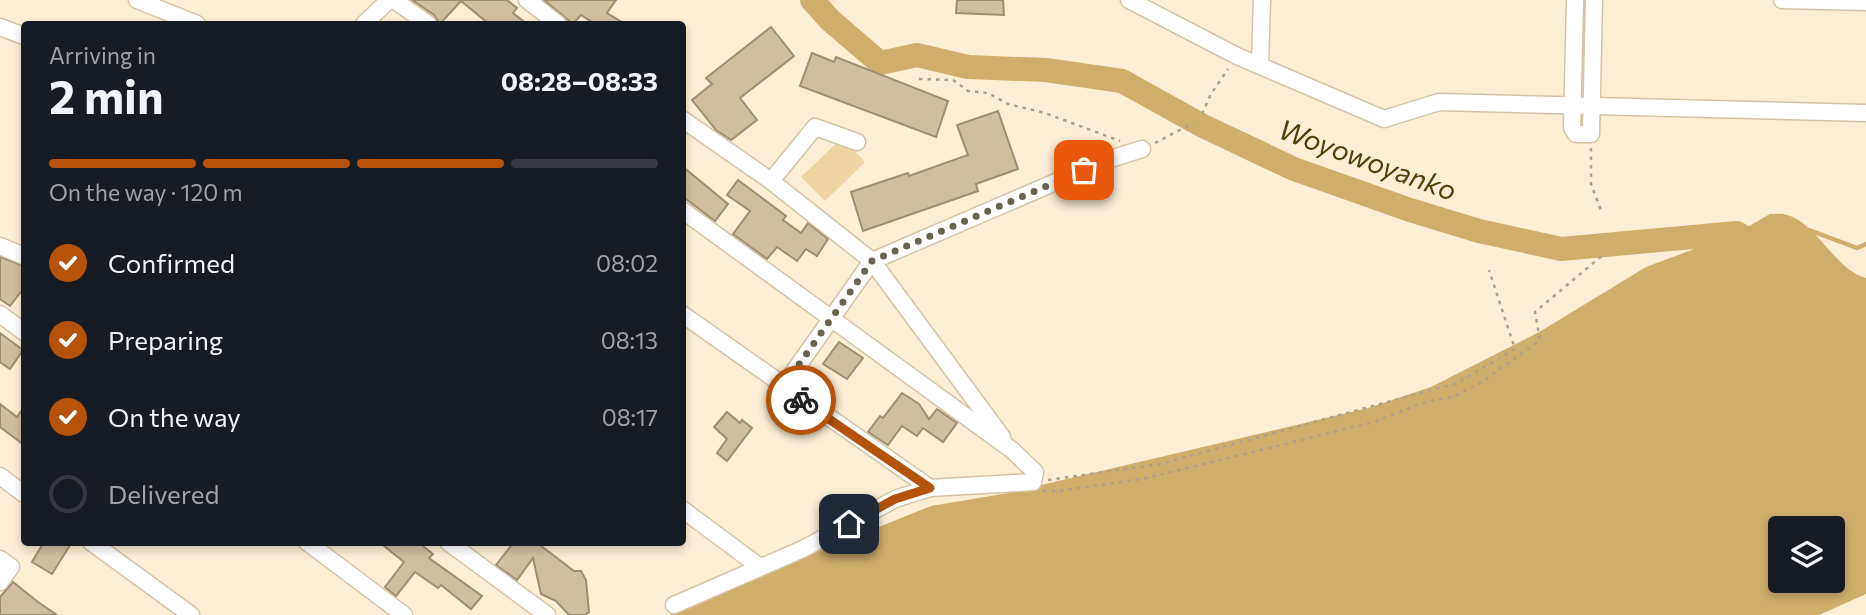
<!DOCTYPE html>
<html lang="en">
<head>
<meta charset="utf-8">
<style>
  :root { --surface:#171b24; --page:#20242c; --text:#f1f3f6; --muted:#9ea1a6; --line:#363941; --accent:#b45309 }
  body { margin:0; font-family:Commissioner,sans-serif; background:var(--page); color:var(--text); height:100vh; display:flex; flex-direction:column; font-size:26px; white-space:nowrap }
  * { box-sizing:border-box; margin:0 }
  p { font-size:23px; color:var(--muted) }
  .icon { flex:none; width:38px; height:38px; fill:none; stroke:currentColor; stroke-width:2; stroke-linecap:round; stroke-linejoin:round }
  .map { position:relative; flex:1; overflow:hidden }
  .side { position:absolute; left:21px; top:21px; width:665px; height:525px; display:flex; flex-direction:column; background:var(--surface); border-radius:7px; box-shadow:0 4px 10px #0003 }
  .side>* { flex:none }
  .fabs { position:absolute; left:1768px; top:516px; display:grid; gap:14px }
  .fabs a { display:grid; place-items:center; width:77px; height:77px; border-radius:7px; background:var(--surface); box-shadow:0 4px 10px #0003; font-size:35px }
  .pin { position:absolute; display:grid; place-items:center; width:60px; height:60px; color:#fff; margin:-30px; border-radius:14px; box-shadow:0 4px 10px #0006 }
  .courier { position:absolute; display:grid; place-items:center; width:70px; height:70px; margin:-35px; border:5px solid #b45309; border-radius:50%; background:#fff; color:#222; box-shadow:0 2px 9px #0007 }
  .summary em { font-style:normal; font-weight:700 }
  .summary div { display:flex; flex-direction:column-reverse }
  .summary { display:flex; align-items:center; justify-content:space-between; height:119px; padding:0 28px }
  h1 { font-size:46px; font-weight:700; line-height:52px }
  .bar { display:grid; grid-template-columns:repeat(4,1fr); gap:10px 7px; align-content:center; height:84px; padding:0 28px }
  .bar i { height:9px; border-radius:5px; background:var(--line) }
  .bar .on { background:var(--accent) }
  .bar p { grid-column:span 4 }
  ol { padding:0 28px; list-style:none }
  li { display:flex; align-items:center; gap:21px; height:77px }
  li p { margin-inline-start:auto }
  li .icon { padding:7px; border-radius:50%; background:var(--accent); color:#fff; stroke-width:4 }
  li:last-child { color:var(--muted) }
  li i { width:38px; height:38px; border:4px solid var(--line); border-radius:50% }
  .map>svg:first-child { display:block }
  .green { fill:#edd4a1 }
  .water { fill:#cfae6b; fill-rule:evenodd }
  .lines { fill:none; stroke-linecap:round; stroke-linejoin:round }
  .stream { stroke:#cfae6b; stroke-width:4.5 }
  .river { stroke:#cfae6b; stroke-width:24 }
  .building { fill:#cfbfa0; stroke:#9d8e71; stroke-width:2 }
  .minor-casing { stroke:#d4c4a5; stroke-width:19 }
  .path { stroke:#aba08c; stroke-width:2.5; stroke-dasharray:3.5 5; stroke-linecap:butt }
  .minor { stroke:#fff; stroke-width:16 }
  .done { stroke:#6a6251; stroke-width:7; stroke-dasharray:0 12.6 }
  .route { stroke:#b45309; stroke-width:9 }
  .labels { text-anchor:middle; dominant-baseline:central; stroke-width:5; stroke-linejoin:round; paint-order:stroke }
  .water-label { font-size:28px; font-style:italic; fill:#553e06; stroke:#fcefd6 }
</style>
</head>
<body>
<div class="map">
<svg width="1866" height="615" viewBox="0 0 1866 615">
  <rect width="100%" height="100%" fill="#fcefd6"/>
  <polygon class="green" points="842,138 865,162 825,201 801,177"/>
  <path class="water" d="M1770,214c5,0 13,-1 17,1 30,8 48,55 79,63v316l-47,21h-1149l67,-31 194,-78 77,-13 360,-85 63,-21 110,-56 105,-64 91,-34zM1780,528h52v53h-52z"/>
  <g class="lines">
    <polyline class="stream" points="1807,232 1809,230 1857,248 1866,244"/>
    <polyline class="river" points="812,0 830,20 880,63 917,55 968,67 1046,70 1122,81 1203,126 1294,169 1410,210 1479,231 1561,249 1737,233 1762,251"/>
  </g>
  <g class="building">
    <polygon points="412,0 507,0 517,8 513,13 527,24 489,24 461,1 440,24 434,15"/>
    <polygon points="544,0 616,0 607,13 625,24 595,24 581,15 573,24"/>
    <polygon points="957,0 1003,0 1004,15 956,13"/>
    <polygon points="771,27 794,56 740,98 757,120 731,140 716,130 692,100 712,84 706,78"/>
    <polygon points="812,53 834,62 836,57 948,101 936,137 800,86"/>
    <polygon points="998,111 1018,169 976,184 978,191 863,231 851,192 908,173 909,176 968,155 957,125"/>
    <polygon points="682,166 728,204 715,221 682,196"/>
    <polygon points="738,180 786,216 783,220 801,233 808,223 828,239 817,256 806,249 797,261 777,247 767,259 733,234 750,211 727,195"/>
    <polygon points="0,257 24,266 24,288 10,306 0,299"/>
    <polygon points="0,333 23,350 10,369 0,362"/>
    <polygon points="839,342 863,358 847,379 823,364"/>
    <polygon points="902,393 919,404 929,419 937,409 957,423 943,442 923,428 917,436 902,426 888,445 868,432 880,416 883,418"/>
    <polygon points="0,404 17,417 24,407 24,445 0,427"/>
    <polygon points="727,412 740,423 742,420 752,428 727,461 717,453 727,439 714,427"/>
    <polygon points="44,542 72,542 52,574 32,562"/>
    <polygon points="379,542 418,542 433,554 429,558 482,596 471,609 441,585 438,588 415,572 396,596 385,587 404,562"/>
    <polygon points="514,542 536,542 574,571 581,571 586,580 589,612 585,615 569,615 556,601 541,594 533,558 517,580 496,565"/>
    <polygon points="13,582 38,602 57,615 0,615 0,597"/>
  </g>
  <g class="lines">
    <defs>
      <g id="minor">
        <polyline points="137,0 197,24"/>
        <polyline points="394,0 428,24"/>
        <polyline points="527,0 558,24"/>
        <polyline points="1129,0 1237,56 1384,119 1439,102 1866,113"/>
        <polyline points="1575,0 1572,128 1576,134 1591,134 1594,0"/>
        <polyline points="1782,0 1866,2"/>
        <polyline points="364,24 389,0"/>
        <polyline points="0,27 24,36"/>
        <polyline points="1260,64 1262,0"/>
        <polyline points="682,119 771,181 872,261 1002,437"/>
        <polyline points="771,181 815,127 857,142"/>
        <polyline points="0,246 24,256"/>
        <polyline points="0,314 24,332"/>
        <polyline points="682,314 930,488"/>
        <polyline points="783,387 872,261 1107,160 1142,149"/>
        <polyline points="0,476 24,494"/>
        <polyline points="682,509 760,567"/>
        <polyline points="91,542 191,615"/>
        <polyline points="307,542 404,615"/>
        <polyline points="448,542 547,615"/>
        <polyline points="0,559 11,567 0,582"/>
        <polyline points="674,605 803,549 895,499 930,488 1033,482 1035,472 1012,450 682,210"/>
      </g>
    </defs>
    <use href="#minor" class="minor-casing"/>
    <g class="path">
      <polyline points="919,79 953,80 968,91 988,93 1008,104 1045,113 1120,141"/>
      <polyline points="1202,114 1211,94 1228,69"/>
      <polyline points="1155,143 1193,123"/>
      <polyline points="1591,148 1591,184 1602,213"/>
      <polyline points="1048,480 1160,464 1457,383 1515,349 1489,270"/>
      <polyline points="1043,491 1059,491 1147,478 1374,422 1428,401 1452,397 1479,384 1540,340 1535,312 1604,254"/>
    </g>
    <use href="#minor" class="minor"/>
  </g>
  <g class="lines">
    <polyline class="done" points="801,400 783,387 872,261 1084,170"/>
    <polyline class="route" points="801,400 930,488 895,499 849,524"/>
  </g>
  <g class="labels">
    <g class="water-label">
      <text transform="translate(1368 159) rotate(20)">Woyowoyanko</text>
    </g>
  </g>
</svg>
<div class="fabs">
<a><svg class="icon" aria-label="layers" viewBox="0 0 24 24"><path d="M12 4l9 5-9 5-9-5zM3 14l9 5 9-5"/></svg></a>
</div>
<div class="pin" style="left:1084px;top:170px;background:#ea580c"><svg class="icon" aria-label="bag" viewBox="0 0 24 24"><path d="M5 8h14l-1 12H6zM9 8a3 3 0 0 1 6 0"/></svg></div>
<div class="pin" style="left:849px;top:524px;background:#1f2937"><svg class="icon" aria-label="home" viewBox="0 0 24 24"><path d="M3 11l9-7 9 7M6 9v11h12V9"/></svg></div>
<div class="courier" style="left:801px;top:400px"><svg class="icon" aria-label="bike" viewBox="0 0 24 24"><circle cx="6" cy="16" r="4"/><circle cx="18" cy="16" r="4"/><path d="M6 16l4-8h5l3 8M10 8l3 8H6M13 5h3"/></svg></div>
<section class="side">
<div class="summary"><div><h1>2 min</h1><p>Arriving in</p></div><em>08:28–08:33</em></div>
<div class="bar"><i class="on"></i><i class="on"></i><i class="on"></i><i></i><p>On the way · 120 m</p></div>
<ol>
<li><svg class="icon" aria-label="check" viewBox="0 0 24 24"><path d="M5 12l5 5 9-10"/></svg>Confirmed<p>08:02</p></li>
<li><svg class="icon" aria-label="check" viewBox="0 0 24 24"><path d="M5 12l5 5 9-10"/></svg>Preparing<p>08:13</p></li>
<li><svg class="icon" aria-label="check" viewBox="0 0 24 24"><path d="M5 12l5 5 9-10"/></svg>On the way<p>08:17</p></li>
<li><i></i>Delivered</li>
</ol>
</section>
</div>
</body>
</html>
